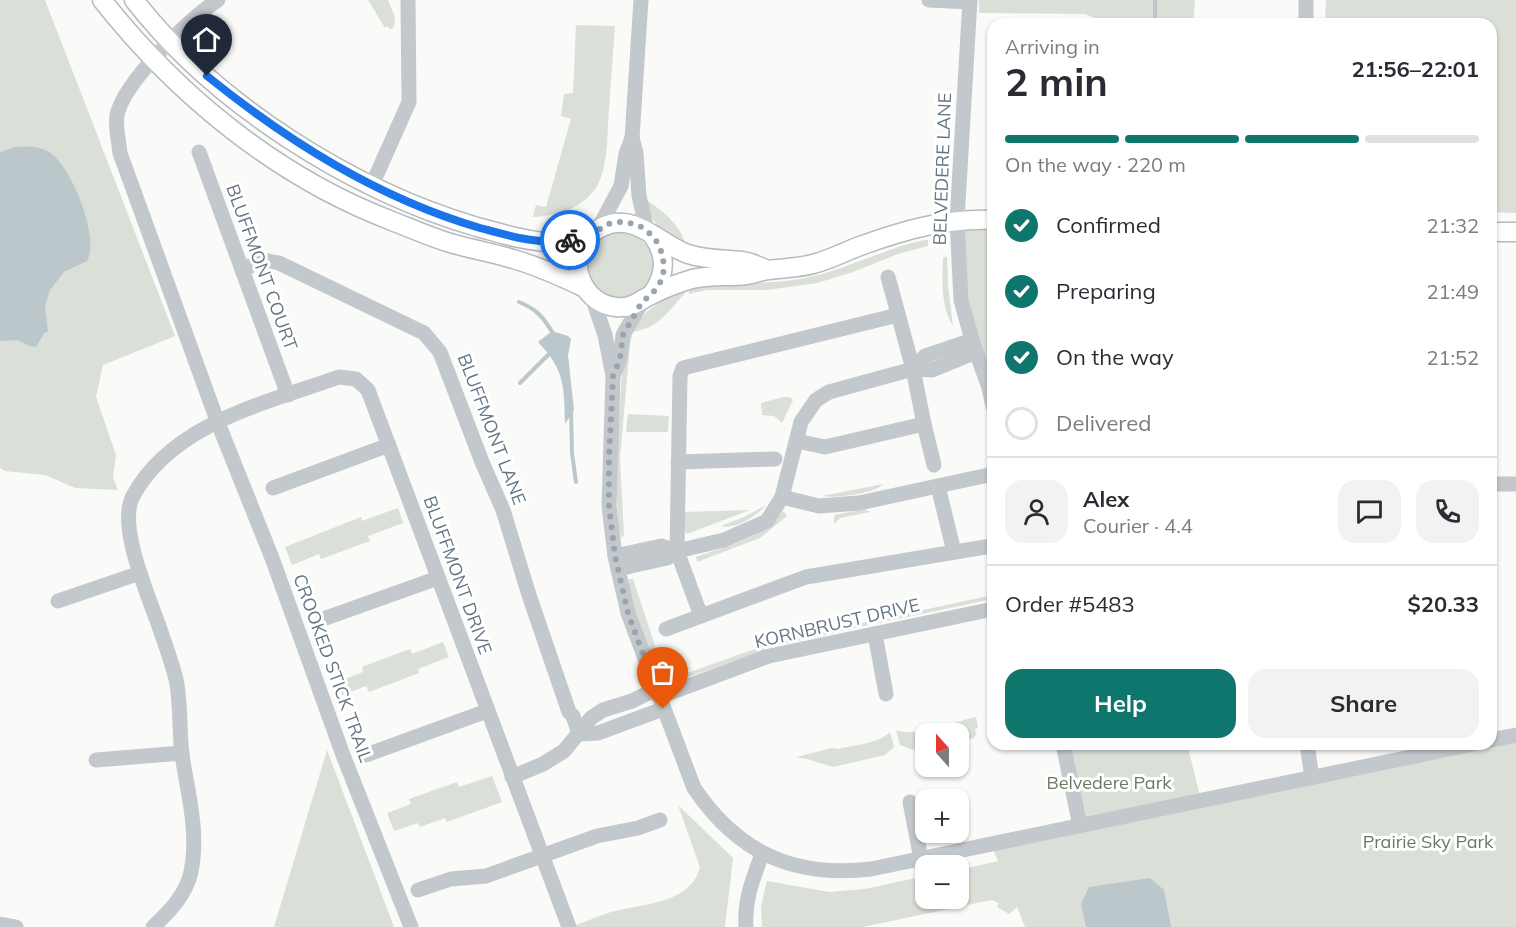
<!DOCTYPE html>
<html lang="en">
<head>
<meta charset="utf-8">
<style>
  :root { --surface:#fff; --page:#f2f2f3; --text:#2b2b33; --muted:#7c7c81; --line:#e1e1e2; --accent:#0f766e }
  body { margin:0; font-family:Mulish,sans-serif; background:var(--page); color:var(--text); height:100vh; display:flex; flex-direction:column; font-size:22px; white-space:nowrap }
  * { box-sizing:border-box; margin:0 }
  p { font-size:20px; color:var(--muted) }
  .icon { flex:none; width:33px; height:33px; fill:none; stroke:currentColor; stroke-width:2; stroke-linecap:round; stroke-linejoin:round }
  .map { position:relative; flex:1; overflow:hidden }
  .panel { position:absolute; left:987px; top:18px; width:510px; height:732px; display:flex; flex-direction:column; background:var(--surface); border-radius:18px; box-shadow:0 2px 4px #0004 }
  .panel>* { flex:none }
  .needle { width:39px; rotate:339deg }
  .fabs { position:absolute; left:915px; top:723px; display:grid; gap:12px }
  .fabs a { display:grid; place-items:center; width:54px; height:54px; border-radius:12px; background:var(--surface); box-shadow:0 2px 4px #0004; font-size:30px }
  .pin { position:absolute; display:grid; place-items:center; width:51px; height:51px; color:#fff; margin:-62px -26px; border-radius:50% 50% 50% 0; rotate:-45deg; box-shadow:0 0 6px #0007 }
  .pin .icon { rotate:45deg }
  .courier { position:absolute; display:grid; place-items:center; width:60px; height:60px; margin:-30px; border:4px solid #1a73e8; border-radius:50%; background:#fff; color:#222; box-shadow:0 2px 8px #0007 }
  .overview em { font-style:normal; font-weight:700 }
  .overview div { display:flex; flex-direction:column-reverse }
  .overview { display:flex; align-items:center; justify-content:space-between; height:102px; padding:0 18px }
  h1 { font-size:39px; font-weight:700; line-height:45px }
  .bar { display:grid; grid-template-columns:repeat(4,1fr); gap:9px 6px; align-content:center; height:72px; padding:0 18px }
  .bar i { height:8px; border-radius:4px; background:var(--line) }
  .bar .selected { background:var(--accent) }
  .bar p { grid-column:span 4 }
  .line { display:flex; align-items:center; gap:15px; padding:0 18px; border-top:2px solid var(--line) }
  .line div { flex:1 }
  .round { display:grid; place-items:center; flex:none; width:63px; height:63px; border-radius:18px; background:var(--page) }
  ol { padding:0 18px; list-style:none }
  li { display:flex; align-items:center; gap:18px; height:66px }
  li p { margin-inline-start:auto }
  li .icon { padding:6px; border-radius:50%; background:var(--accent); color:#fff; stroke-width:4 }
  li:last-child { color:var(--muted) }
  li i { width:33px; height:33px; border:3px solid var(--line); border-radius:50% }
  .primary-button { display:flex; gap:12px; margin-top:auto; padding:12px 18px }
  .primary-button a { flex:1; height:69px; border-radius:18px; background:var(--accent); color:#fff; font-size:24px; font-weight:700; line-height:69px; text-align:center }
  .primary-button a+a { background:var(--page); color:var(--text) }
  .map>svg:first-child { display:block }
  .green { fill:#dadfd7 }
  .water { fill:#bbc7cb }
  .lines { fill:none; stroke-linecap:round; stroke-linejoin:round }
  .stream { stroke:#bbc7cb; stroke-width:4 }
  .major-casing { stroke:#b5babe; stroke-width:21 }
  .minor { stroke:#c3c8cc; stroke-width:15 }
  .major { stroke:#fff; stroke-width:18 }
  .done { stroke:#99a4ac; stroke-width:6; stroke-dasharray:0 10.8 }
  .route { stroke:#1a73e8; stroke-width:8 }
  .labels { text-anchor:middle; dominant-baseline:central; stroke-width:6; stroke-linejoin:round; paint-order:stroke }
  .street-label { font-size:18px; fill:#657683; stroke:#fff }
  .park-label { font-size:18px; fill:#687a64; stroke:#fff }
</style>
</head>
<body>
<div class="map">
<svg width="1516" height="927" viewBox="0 0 1516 927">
  <rect width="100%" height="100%" fill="#fafaf8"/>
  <g class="green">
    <polygon points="0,0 45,0 175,336 103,365 96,397 116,455 113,478 118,490 75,488 45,475 5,471 0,468"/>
    <polygon points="368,0 388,0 395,17 394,27 390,29 387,26 385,28"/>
    <polygon points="979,0 1195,0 1193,24 1097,24 1093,17 1084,14 979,13"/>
    <polygon points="1326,0 1516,0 1516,213 1491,212 1491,24 1325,24"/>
    <path d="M576,25l39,1c-2,27 -4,55 -6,83 -2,23 0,55 -12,77 -13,22 -40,30 -64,31l3,-12 10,2 25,-88 -10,-3 3,-22 9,-1z"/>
    <path d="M645,199c18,12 36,26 41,47 -24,-16 -33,-18 -41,-47z"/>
    <polygon points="957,220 993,221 993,406 972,340"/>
    <circle cx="620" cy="265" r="33"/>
    <path d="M924,240h4v6l-30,8 -45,18 -36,11 -50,7h-60l-18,4v-6c38,-8 77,-2 116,-10 41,-8 78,-29 119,-38z"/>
    <path d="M947,256l1,29 5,41c-12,-19 -11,-46 -10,-68z"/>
    <path d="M684,291l1,2c-17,19 -28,37 -55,39 13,-20 31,-34 54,-41z"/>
    <polygon points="631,336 632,337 630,344 620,458 624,536 621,537 619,530 616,490 617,444 623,358"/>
    <polygon points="783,397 790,397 793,400 782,423 774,416 762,415 761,403"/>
    <polygon points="628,414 669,416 668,432 626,432"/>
    <path d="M883,484c-6,9 -51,15 -61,12z"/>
    <path d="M766,505c-9,11 -31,25 -45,21l23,-9z"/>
    <polygon points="398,508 403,523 368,536 370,541 321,559 319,554 292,565 285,547 361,517 362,521"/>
    <polygon points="864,509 870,512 840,518 834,524 834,516 835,515"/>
    <polygon points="750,510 687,534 684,530 684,512"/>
    <path d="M783,511l4,5 -27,22 -63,24 -1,-5c31,-11 66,-18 87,-46z"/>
    <path d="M629,579h4l28,85 -5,2c-7,-19 -29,-69 -27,-87z"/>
    <polygon points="993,595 993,599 840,631 839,628"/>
    <polygon points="835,629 835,633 779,645 680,680 679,676 769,644"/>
    <polygon points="443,642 449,657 418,669 419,673 369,692 366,686 342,695 337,682 363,672 362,667 410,649 412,654"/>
    <path d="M976,717l2,11 -3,1 1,5 -2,4 -15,3 -1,-7h-32l-1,13 -12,3 -13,-5 -4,-15c15,8 62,-9 80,-13z"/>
    <path d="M890,732l4,15 -9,8 -52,12 -26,-8 -11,-2 36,-9 6,1c16,-4 40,-5 52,-17z"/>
    <polygon points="1516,735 1516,927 1025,927 1017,907 1009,914 997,907 999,903 991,900 863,927 762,927 761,906 767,881 829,892 865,889 925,876 926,898 958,898 959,870 998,861 991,844 1080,826 1063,744 1187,744 1201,800 1473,744 1491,744"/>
    <polygon points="327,750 394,927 274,927"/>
    <polygon points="492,776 502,802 447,822 445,818 420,827 418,823 394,831 387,813 411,804 409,799 457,782 459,787"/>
    <path d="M678,805l55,53 -8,69h-154c12,-4 22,-9 34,-13 31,-11 85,-7 95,-47z"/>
  </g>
  <g class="water">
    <path d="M16,147c13,-1 25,-1 36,7 20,16 48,83 35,107l-23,11 -14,18 -5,16 3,26h-3l-9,15 -7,-1 -11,-6 -18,1v-189z"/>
    <path d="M552,331l16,5 3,3 -3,16 6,55 -9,14c-1,-37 0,-54 -27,-82z"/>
    <polygon points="1150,878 1164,890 1171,927 1086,927 1081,904 1089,887"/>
  </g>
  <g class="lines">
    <g class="stream">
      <polyline points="1155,24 1155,0"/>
      <path d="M519,302c18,7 25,16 35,33"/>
      <polyline points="520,383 552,351"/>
      <polyline points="571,409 572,453 576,482"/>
    </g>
    <defs>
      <g id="major">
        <path d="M102,0c75,95 175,177 290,221 18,7 36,15 55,21 22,7 44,10 66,17 25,7 49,18 72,29"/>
        <path d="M134,0c81,104 217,190 343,227 23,6 47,14 71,15 14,0 28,-4 41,-6"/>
        <polyline points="1491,232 1516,232"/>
        <path d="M768,270c-8,-3 -17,-8 -26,-9 -18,-2 -36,-1 -54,-7 -29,-10 -53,-43 -86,-27 -8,4 -16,11 -20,19 -12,26 5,58 34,61 16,2 24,-7 37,-13 12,-6 26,-11 39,-15 18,-4 36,-2 54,-4 7,-1 15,-4 22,-5 15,-2 30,-2 45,-6 16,-4 31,-12 47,-18 44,-16 86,-28 133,-26"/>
        <path d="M652,294c14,-20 15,-38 1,-58"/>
      </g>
    </defs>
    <use href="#major" class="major-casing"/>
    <g class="minor">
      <path d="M218,0c-29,19 -94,82 -101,115 -2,12 2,27 3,38l98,270 54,135 71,197 68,172"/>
      <polyline points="929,0 970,2"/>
      <polyline points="970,0 957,220 961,300 972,340 989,388 993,406"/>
      <polyline points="1306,24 1306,0"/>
      <polyline points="632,138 636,153 639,196 647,230"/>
      <polyline points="199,152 288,395"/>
      <polyline points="372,185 409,102 408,0"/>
      <polyline points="598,229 621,186 626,154 632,138 641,0"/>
      <polyline points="242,270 263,260 279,263 424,333 440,352 482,462 503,510 529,595 569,712 573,716 579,734"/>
      <polyline points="888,277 913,369 924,424"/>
      <path d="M592,297l13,38 8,41 -4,130 6,50 13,57 66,175c44,65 100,90 177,81l602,-125"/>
      <polyline points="898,315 683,368 680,376 677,551 701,616 806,577 991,546"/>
      <polyline points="913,369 925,356 972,340"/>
      <polyline points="613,376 620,359 623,335 642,302"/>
      <polyline points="797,441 825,447 924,424 934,465"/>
      <polyline points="678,462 775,459"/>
      <polyline points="1491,484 1516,484"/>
      <polyline points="938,486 954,552"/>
      <polyline points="273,488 389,445"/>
      <polyline points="782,497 819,506 859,503 993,474"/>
      <polyline points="615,556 661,546 677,551"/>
      <polyline points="618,569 667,558 677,551 724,540 767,521 782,497 801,422 816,400 829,392 913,369 932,370 976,352"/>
      <polyline points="58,601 140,573"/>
      <polyline points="323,619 438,578"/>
      <polyline points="666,629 701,616"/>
      <polyline points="875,634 886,694"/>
      <polyline points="659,697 769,656 993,609"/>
      <polyline points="579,734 598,733 663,709"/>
      <polyline points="1491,740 1516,735"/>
      <polyline points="1063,744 1080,826"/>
      <polyline points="1307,744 1312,778"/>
      <polyline points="366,755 487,711"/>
      <polyline points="96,760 182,753"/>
      <polyline points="512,777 543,764 564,751 591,718 603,710 632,701 656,689"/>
      <polyline points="910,802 921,859"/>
      <polyline points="418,890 451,879 486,876 597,836 638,828 660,820"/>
      <polyline points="0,924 16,927"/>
      <path d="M153,927c16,-15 33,-32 38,-55 8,-39 -3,-78 -9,-117 -3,-25 -1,-52 -6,-76 -4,-15 -9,-30 -14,-44 -10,-32 -46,-108 -29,-139 40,-73 133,-93 206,-119l17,2 12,11 201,537"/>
      <path d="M746,927c-2,-27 7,-48 16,-73"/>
    </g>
    <use href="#major" class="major"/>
  </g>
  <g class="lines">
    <polyline class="done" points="570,240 589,236 608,224 619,222 630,223 640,226 653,236 659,245 663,257 664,270 660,283 652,294 642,302 623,335 620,359 613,376 609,458 609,506 615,556 628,613 663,709"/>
    <path class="route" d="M207,76c82,66 171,122 273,152 30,8 59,17 90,12"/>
  </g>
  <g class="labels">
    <g class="street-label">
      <text transform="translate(942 169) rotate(-88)">BELVEDERE LANE</text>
      <text transform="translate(262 267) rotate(70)">BLUFFMONT COURT</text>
      <text transform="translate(492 429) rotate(69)">BLUFFMONT LANE</text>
      <text transform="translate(458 575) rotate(70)">BLUFFMONT DRIVE</text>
      <text transform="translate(837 623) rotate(-13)">KORNBRUST DRIVE</text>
      <text transform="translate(333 668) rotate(70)">CROOKED STICK TRAIL</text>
    </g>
    <g class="park-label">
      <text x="1109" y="782">Belvedere Park</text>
      <text x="1428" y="841">Prairie Sky Park</text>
    </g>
  </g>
</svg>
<div class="fabs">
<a><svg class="needle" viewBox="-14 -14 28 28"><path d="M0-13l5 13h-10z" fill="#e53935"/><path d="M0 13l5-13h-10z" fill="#7c7c81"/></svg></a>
<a>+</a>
<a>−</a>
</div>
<div class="pin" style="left:663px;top:709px;background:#ea580c"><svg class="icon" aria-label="bag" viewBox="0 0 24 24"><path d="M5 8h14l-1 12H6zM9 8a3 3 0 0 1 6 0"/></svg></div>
<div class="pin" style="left:207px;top:76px;background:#1f2937"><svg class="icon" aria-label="home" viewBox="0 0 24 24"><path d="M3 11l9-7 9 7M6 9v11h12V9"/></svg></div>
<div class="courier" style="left:570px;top:240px"><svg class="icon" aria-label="bike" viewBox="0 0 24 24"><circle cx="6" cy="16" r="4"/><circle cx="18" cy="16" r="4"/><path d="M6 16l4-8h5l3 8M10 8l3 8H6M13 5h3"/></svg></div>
<section class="panel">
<div class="overview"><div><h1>2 min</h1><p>Arriving in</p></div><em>21:56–22:01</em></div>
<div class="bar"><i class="selected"></i><i class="selected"></i><i class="selected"></i><i></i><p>On the way · 220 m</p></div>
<ol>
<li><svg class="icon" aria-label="check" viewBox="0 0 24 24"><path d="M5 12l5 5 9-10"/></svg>Confirmed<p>21:32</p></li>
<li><svg class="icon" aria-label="check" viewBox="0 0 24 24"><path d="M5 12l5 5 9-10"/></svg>Preparing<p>21:49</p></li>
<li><svg class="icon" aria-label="check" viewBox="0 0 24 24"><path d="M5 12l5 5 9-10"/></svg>On the way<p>21:52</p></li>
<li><i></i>Delivered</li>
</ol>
<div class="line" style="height:108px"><a class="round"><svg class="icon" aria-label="person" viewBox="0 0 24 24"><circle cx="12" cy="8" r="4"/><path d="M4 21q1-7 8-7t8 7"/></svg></a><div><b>Alex</b><p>Courier · 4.4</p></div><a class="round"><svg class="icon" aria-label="chat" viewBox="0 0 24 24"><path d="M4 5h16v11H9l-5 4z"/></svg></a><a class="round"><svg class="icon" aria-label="phone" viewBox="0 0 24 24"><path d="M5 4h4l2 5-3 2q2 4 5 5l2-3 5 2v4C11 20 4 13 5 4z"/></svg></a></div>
<div class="line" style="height:78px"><div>Order #5483</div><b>$20.33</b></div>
<div class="primary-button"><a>Help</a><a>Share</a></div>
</section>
</div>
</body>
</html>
